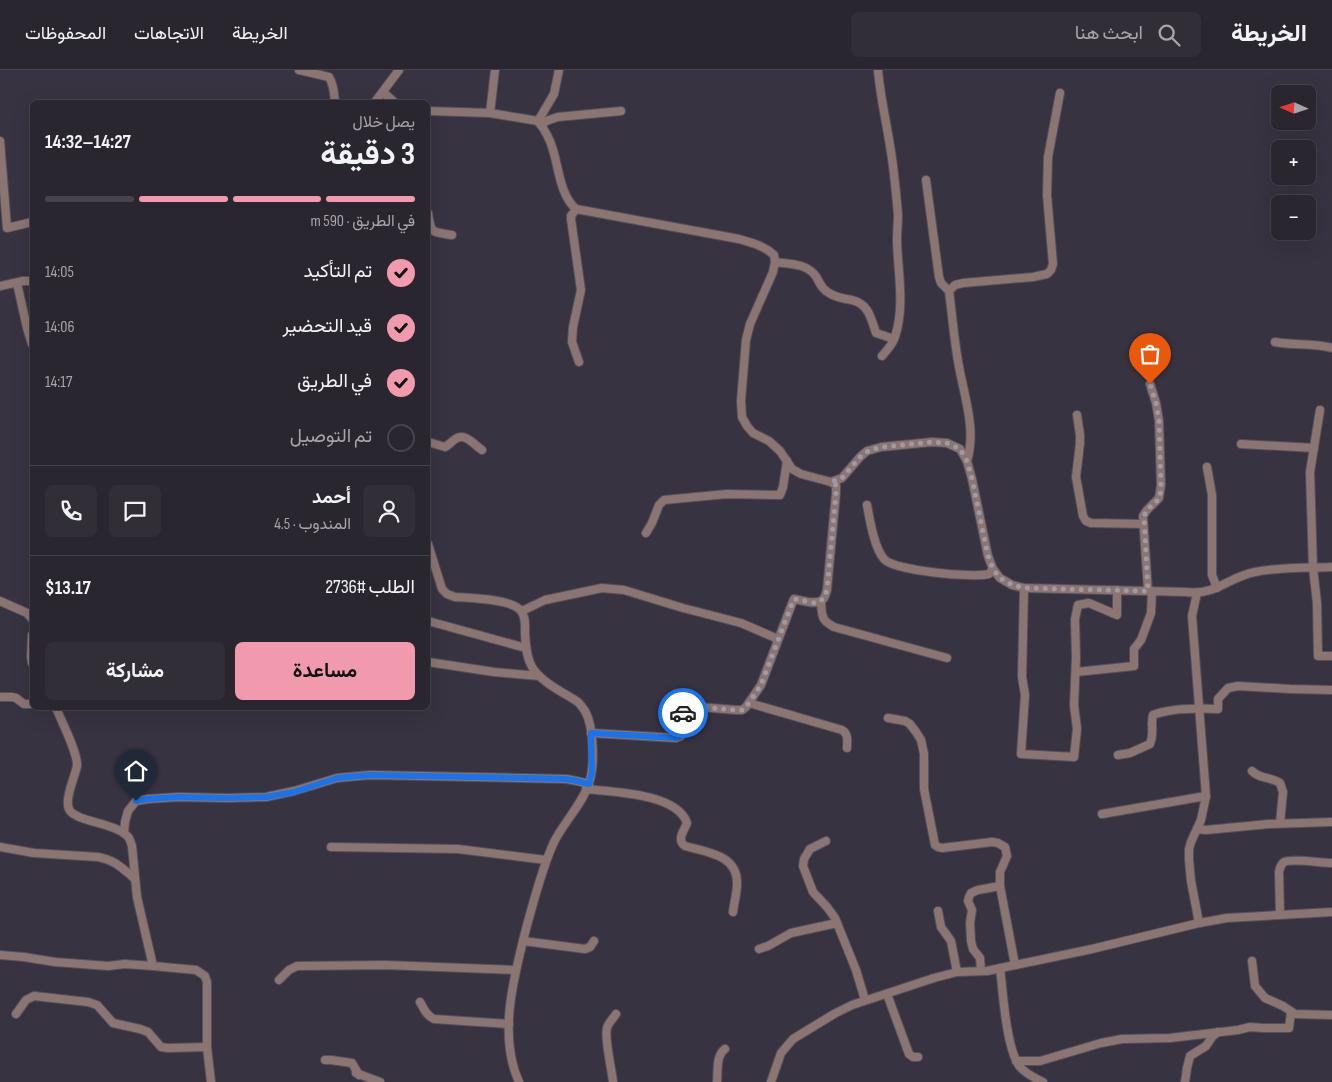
<!DOCTYPE html>
<html lang="ar">
<head>
<meta charset="utf-8">
<style>
  :root { --surface:#2a2630; --page:#322e38; --text:#f1f3f6; --muted:#a5a5ab; --line:#46434c; --accent:#f29aad }
  body { margin:0; font-family:"Sofia Sans Condensed",Vazirmatn,sans-serif; background:var(--page); color:var(--text); direction:rtl; height:100vh; display:flex; flex-direction:column; font-size:19px; white-space:nowrap }
  * { box-sizing:border-box; margin:0 }
  p { font-size:16px; color:var(--muted) }
  .icon { flex:none; width:28px; height:28px; fill:none; stroke:currentColor; stroke-width:2; stroke-linecap:round; stroke-linejoin:round }
  .map { position:relative; flex:1; overflow:hidden; direction:ltr }
  .sheet { position:absolute; left:30px; top:30px; width:400px; height:610px; display:flex; flex-direction:column; background:var(--surface); border-radius:8px; box-shadow:0 5px 20px #0002,0 0 0 1px var(--line); direction:rtl }
  .sheet>* { flex:none }
  .needle { width:32px; rotate:273deg }
  .controls { position:absolute; left:1271px; top:15px; display:grid; gap:10px }
  .controls a { display:grid; place-items:center; width:45px; height:45px; border-radius:8px; background:var(--surface); box-shadow:0 5px 20px #0002,0 0 0 1px var(--line); font-size:25px }
  .pin { position:absolute; display:grid; place-items:center; width:42px; height:42px; color:#fff; margin:-51px -21px; border-radius:50% 50% 50% 0; rotate:-45deg; box-shadow:0 0 5px #0007 }
  .pin .icon { rotate:45deg }
  .courier { position:absolute; display:grid; place-items:center; width:50px; height:50px; margin:-25px; border:4px solid #1a73e8; border-radius:50%; background:#fff; color:#222; box-shadow:0 1px 6px #0007 }
  .head em { font-style:normal; font-weight:700 }
  .head div { display:flex; flex-direction:column-reverse }
  .head { display:flex; align-items:center; justify-content:space-between; height:85px; padding:0 15px }
  h1 { font-size:32px; font-weight:700; line-height:38px }
  .bar { display:grid; grid-template-columns:repeat(4,1fr); gap:8px 5px; align-content:center; height:60px; padding:0 15px }
  .bar i { height:6px; border-radius:4px; background:var(--line) }
  .bar .current { background:var(--accent) }
  .bar p { grid-column:span 4 }
  .line { display:flex; align-items:center; gap:12px; padding:0 15px; border-top:1px solid var(--line) }
  .line div { flex:1 }
  .round { display:grid; place-items:center; flex:none; width:52px; height:52px; border-radius:8px; background:var(--page) }
  ol { padding:0 15px; list-style:none }
  li { display:flex; align-items:center; gap:15px; height:55px }
  li p { margin-inline-start:auto }
  li .icon { padding:5px; border-radius:50%; background:var(--accent); color:#111; stroke-width:4 }
  li:last-child { color:var(--muted) }
  li i { width:28px; height:28px; border:2px solid var(--line); border-radius:50% }
  .primary-button { display:flex; gap:10px; margin-top:auto; padding:10px 15px }
  .primary-button a { flex:1; height:58px; border-radius:8px; background:var(--accent); color:#111; font-size:20px; font-weight:700; line-height:58px; text-align:center }
  .primary-button a+a { background:var(--page); color:var(--text) }
  header { display:flex; align-items:center; gap:30px; box-sizing:border-box; height:70px; padding:0 25px; background:var(--surface); border-bottom:1px solid var(--line) }
  header strong { font-size:24px }
  nav { display:flex; gap:28px; margin-inline-start:auto; font-size:18px }
  .search { width:350px; height:45px; background:var(--page); display:flex; align-items:center; gap:12px; box-sizing:border-box; padding:0 18px; border-radius:8px; color:var(--muted); font-size:19px }
  .map>svg:first-child { display:block }
  .lines { fill:none; stroke-linecap:round; stroke-linejoin:round }
  .minor-casing { stroke:#54505c; stroke-width:10 }
  .minor { stroke:#8a7572; stroke-width:8 }
  .done { stroke:#9f9ba5; stroke-width:5; stroke-dasharray:0 9 }
  .route { stroke:#1a73e8; stroke-width:6 }
</style>
</head>
<body>
<header>
<strong>الخريطة</strong>
<div class="search"><svg class="icon" aria-label="search" viewBox="0 0 24 24"><circle cx="10" cy="10" r="6"/><path d="M15 15l6 6"/></svg>ابحث هنا</div>
<nav><a>الخريطة</a><a>الاتجاهات</a><a>المحفوظات</a></nav>
</header>
<div class="map">
<svg width="1332" height="1012" viewBox="0 0 1332 1012">
  <rect width="100%" height="100%" fill="#383340"/>
  <g class="lines">
    <defs>
      <g id="minor">
        <path d="M299,0l30,7c5,8 5,17 6,25"/>
        <path d="M878,0c2,25 8,50 12,76 4,22 6,46 8,69 0,8 -1,17 -1,26 1,32 8,65 -2,96 -2,7 -8,13 -13,19"/>
        <polyline points="383,22 394,32"/>
        <polyline points="375,32 399,0"/>
        <path d="M428,41l62,2 48,8c7,9 12,18 15,29 6,19 7,45 23,59l163,30c13,4 24,6 35,16l1,7 -2,10 -23,52 -4,16 -5,61 1,16 5,9 6,7 16,8 11,10 12,18 9,5 30,8 11,-4 18,-21 7,-6 14,-4 51,-5 15,1 13,6 7,12 5,18 16,77 5,13 7,9 12,7 12,3 162,4c30,4 42,-15 69,-20 24,-5 53,-4 77,-5"/>
        <polyline points="490,43 495,0"/>
        <polyline points="538,51 554,24 559,0"/>
        <polyline points="540,54 549,50 558,47 621,41"/>
        <polyline points="0,71 7,158 32,152"/>
        <path d="M926,110l13,97 2,6 8,8c3,23 5,47 9,70 5,32 19,67 9,100"/>
        <polyline points="576,139 571,146 571,149 581,220 573,257 572,272 579,292"/>
        <path d="M428,143c3,21 4,19 24,22"/>
        <path d="M775,192c14,2 30,1 40,13 5,7 5,13 14,18 8,5 15,6 23,7 17,4 19,19 24,33l18,6"/>
        <polyline points="17,213 27,258 32,274"/>
        <polyline points="0,216 23,211 32,211"/>
        <polyline points="949,221 955,215 963,213 1033,207 1047,204 1051,200 1053,194 1047,125 1048,87 1060,23"/>
        <path d="M1275,272c19,4 38,0 57,6"/>
        <polyline points="1320,340 1310,402 1313,498 1317,533 1318,586 1332,586"/>
        <polyline points="1077,345 1080,365 1080,373 1076,407 1083,446 1086,451 1091,453 1143,454"/>
        <path d="M428,372l17,5c4,-2 6,-5 9,-7 11,-9 20,5 28,10"/>
        <polyline points="1241,374 1314,378"/>
        <polyline points="1207,397 1212,425 1212,505 1217,518"/>
        <path d="M867,435c3,16 7,42 17,54 10,12 89,19 105,15l4,-5"/>
        <polyline points="646,463 652,453 659,435 664,430 727,424 780,425 783,417 787,391"/>
        <path d="M428,474l14,45 5,5 8,3c15,1 58,2 66,14 5,6 4,15 4,23 1,11 1,23 7,33 10,16 31,25 46,35 3,3 5,6 7,9 9,16 10,55 4,72 -6,20 -25,39 -35,59 -12,26 -19,55 -27,83 -12,48 -30,109 -8,157"/>
        <polyline points="1024,518 1022,607 1025,625 1021,684 1074,687 1077,659 1074,635 1076,588 1075,549 1078,535 1089,533 1117,545 1117,520"/>
        <polyline points="1148,521 1143,446 1147,440 1159,428 1161,415 1159,351 1156,333 1150,314"/>
        <polyline points="1197,523 1192,546 1206,726 1201,750 1191,772 1189,779 1189,790 1191,811 1199,853"/>
        <polyline points="0,531 27,543 32,549"/>
        <path d="M821,532c1,14 0,18 13,25l113,31"/>
        <polyline points="522,541 545,530 602,518 624,520 683,538 741,553 778,569"/>
        <polyline points="428,551 526,578"/>
        <polyline points="32,565 31,587 32,593"/>
        <polyline points="428,592 494,602 539,606"/>
        <polyline points="1076,602 1134,596 1134,579 1141,570 1151,543 1152,521"/>
        <polyline points="0,627 12,627 16,628 24,634 32,634"/>
        <path d="M749,633l93,27c7,4 5,12 5,18"/>
        <path d="M56,638c5,12 22,45 21,58 -2,11 -14,35 -7,45 2,3 6,4 9,6 14,6 41,9 50,21 1,2 2,5 3,8l5,51 16,69 43,4 9,6 2,6v65l4,35"/>
        <polyline points="888,648 905,651 910,654 916,662 921,670 924,684 924,719 935,775 938,777 942,778 992,772 998,773 1005,777 1007,786 1000,802 1000,816 1015,895"/>
        <path d="M591,663l85,5 5,-2 3,-27 4,-3 48,4h6l4,-3 15,-22 32,-84 1,-2c8,1 25,8 30,-1 2,-3 2,-6 3,-8l9,-97v-8l-5,-3"/>
        <path d="M1118,685l12,-2 20,-9c5,-13 0,-18 3,-29 18,-7 45,-7 65,-6v-10l10,-11 10,-2 52,3 42,1"/>
        <path d="M1252,701c7,8 19,6 28,12l3,9 -3,31"/>
        <path d="M586,719c26,3 91,4 101,34 -3,8 -11,17 -2,23 22,6 53,9 52,38 0,9 -3,19 -4,28"/>
        <polyline points="1102,744 1206,726"/>
        <polyline points="1197,759 1206,760 1269,754 1332,752"/>
        <polyline points="124,763 125,752 128,741 136,731 148,729 178,727 227,728 266,727 294,721 337,708 370,705 566,709 577,711 589,714"/>
        <polyline points="826,771 810,779 804,789 803,796 813,822 827,837 835,848 856,900 865,930"/>
        <path d="M0,777l34,6 64,4c17,3 24,11 37,22"/>
        <polyline points="331,777 458,779 546,790"/>
        <polyline points="938,841 941,857 951,871 957,902"/>
        <path d="M1280,845l-1,-43c1,-4 1,-7 5,-10 9,-4 37,1 48,1"/>
        <polyline points="523,871 585,879 590,877 594,871"/>
        <polyline points="759,879 768,876 791,863 837,853"/>
        <polyline points="0,885 24,887 55,892 108,896 125,894 153,896"/>
        <polyline points="1252,891 1255,916 1265,928 1283,936 1295,944 1332,945"/>
        <path d="M1000,898c3,24 6,81 20,99 6,7 15,11 23,15"/>
        <polyline points="981,900 980,888 973,879 971,871 970,853 972,840 968,831 969,827 971,823 978,820 1000,816"/>
        <polyline points="279,910 289,900 297,896 385,895 516,900"/>
        <polyline points="887,924 909,984 913,987 918,987"/>
        <path d="M420,932c4,7 6,13 14,17l75,5"/>
        <polyline points="16,944 26,930 34,926 88,932 97,935 113,953 140,959 148,962 161,977 168,978 207,977"/>
        <polyline points="325,990 331,990 352,993 359,1005"/>
        <polyline points="1016,991 1040,991 1101,973 1122,969 1170,968 1238,960 1250,957 1263,958 1289,958 1291,942"/>
        <polyline points="356,1003 380,1012"/>
        <path d="M613,1012c-1,-12 -9,-44 -6,-54 1,-5 6,-9 9,-14"/>
        <path d="M717,1012c1,-11 -1,-27 8,-33"/>
        <polyline points="771,1012 781,983 793,969 834,944 852,935 934,908 957,902 987,901 1015,895 1092,879 1199,853 1227,848 1332,842"/>
        <polyline points="1185,1012 1187,998 1190,986 1206,976 1212,967 1218,962"/>
      </g>
    </defs>
    <use href="#minor" class="minor-casing"/>
    <use href="#minor" class="minor"/>
  </g>
  <g class="lines">
    <path class="done" d="M683,643l1,-4 4,-3 48,4h6l4,-3 15,-22 32,-84 1,-2c18,2 26,11 33,-9l9,-97v-8l-5,-3 11,-4 18,-21 8,-6 13,-4 51,-5 15,1 13,6 7,12 5,18 16,77 5,13 7,9 12,7 12,3 124,3 -4,-75 3,-6 13,-12 1,-13 -2,-64 -3,-18 -6,-19"/>
    <polyline class="route" points="136,731 148,729 178,727 227,728 266,727 294,722 337,708 370,705 566,709 577,711 589,714 592,702 591,663 676,668 681,666 683,643"/>
  </g>
</svg>
<div class="controls">
<a><svg class="needle" viewBox="-14 -14 28 28"><path d="M0-13l5 13h-10z" fill="#e53935"/><path d="M0 13l5-13h-10z" fill="#a5a5ab"/></svg></a>
<a>+</a>
<a>−</a>
</div>
<div class="pin" style="left:1150px;top:314px;background:#ea580c"><svg class="icon" aria-label="bag" viewBox="0 0 24 24"><path d="M5 8h14l-1 12H6zM9 8a3 3 0 0 1 6 0"/></svg></div>
<div class="pin" style="left:136px;top:731px;background:#1f2937"><svg class="icon" aria-label="home" viewBox="0 0 24 24"><path d="M3 11l9-7 9 7M6 9v11h12V9"/></svg></div>
<div class="courier" style="left:683px;top:643px"><svg class="icon" aria-label="car" viewBox="0 0 24 24"><path d="M5 17H2v-5l4-1 3-4h7l3 4 3 1v5h-3M9 17h6M6 11h13"/><circle cx="7" cy="17" r="2"/><circle cx="17" cy="17" r="2"/></svg></div>
<section class="sheet">
<div class="head"><div><h1>3 دقيقة</h1><p>يصل خلال</p></div><em>14:27–14:32</em></div>
<div class="bar"><i class="current"></i><i class="current"></i><i class="current"></i><i></i><p>في الطريق · 590 m</p></div>
<ol>
<li><svg class="icon" aria-label="check" viewBox="0 0 24 24"><path d="M5 12l5 5 9-10"/></svg>تم التأكيد<p>14:05</p></li>
<li><svg class="icon" aria-label="check" viewBox="0 0 24 24"><path d="M5 12l5 5 9-10"/></svg>قيد التحضير<p>14:06</p></li>
<li><svg class="icon" aria-label="check" viewBox="0 0 24 24"><path d="M5 12l5 5 9-10"/></svg>في الطريق<p>14:17</p></li>
<li><i></i>تم التوصيل</li>
</ol>
<div class="line" style="height:90px"><a class="round"><svg class="icon" aria-label="person" viewBox="0 0 24 24"><circle cx="12" cy="8" r="4"/><path d="M4 21q1-7 8-7t8 7"/></svg></a><div><b>أحمد</b><p>المندوب · 4.5</p></div><a class="round"><svg class="icon" aria-label="chat" viewBox="0 0 24 24"><path d="M4 5h16v11H9l-5 4z"/></svg></a><a class="round"><svg class="icon" aria-label="phone" viewBox="0 0 24 24"><path d="M5 4h4l2 5-3 2q2 4 5 5l2-3 5 2v4C11 20 4 13 5 4z"/></svg></a></div>
<div class="line" style="height:65px"><div>الطلب #2736</div><b>$13.17</b></div>
<div class="primary-button"><a>مساعدة</a><a>مشاركة</a></div>
</section>
</div>
</body>
</html>
